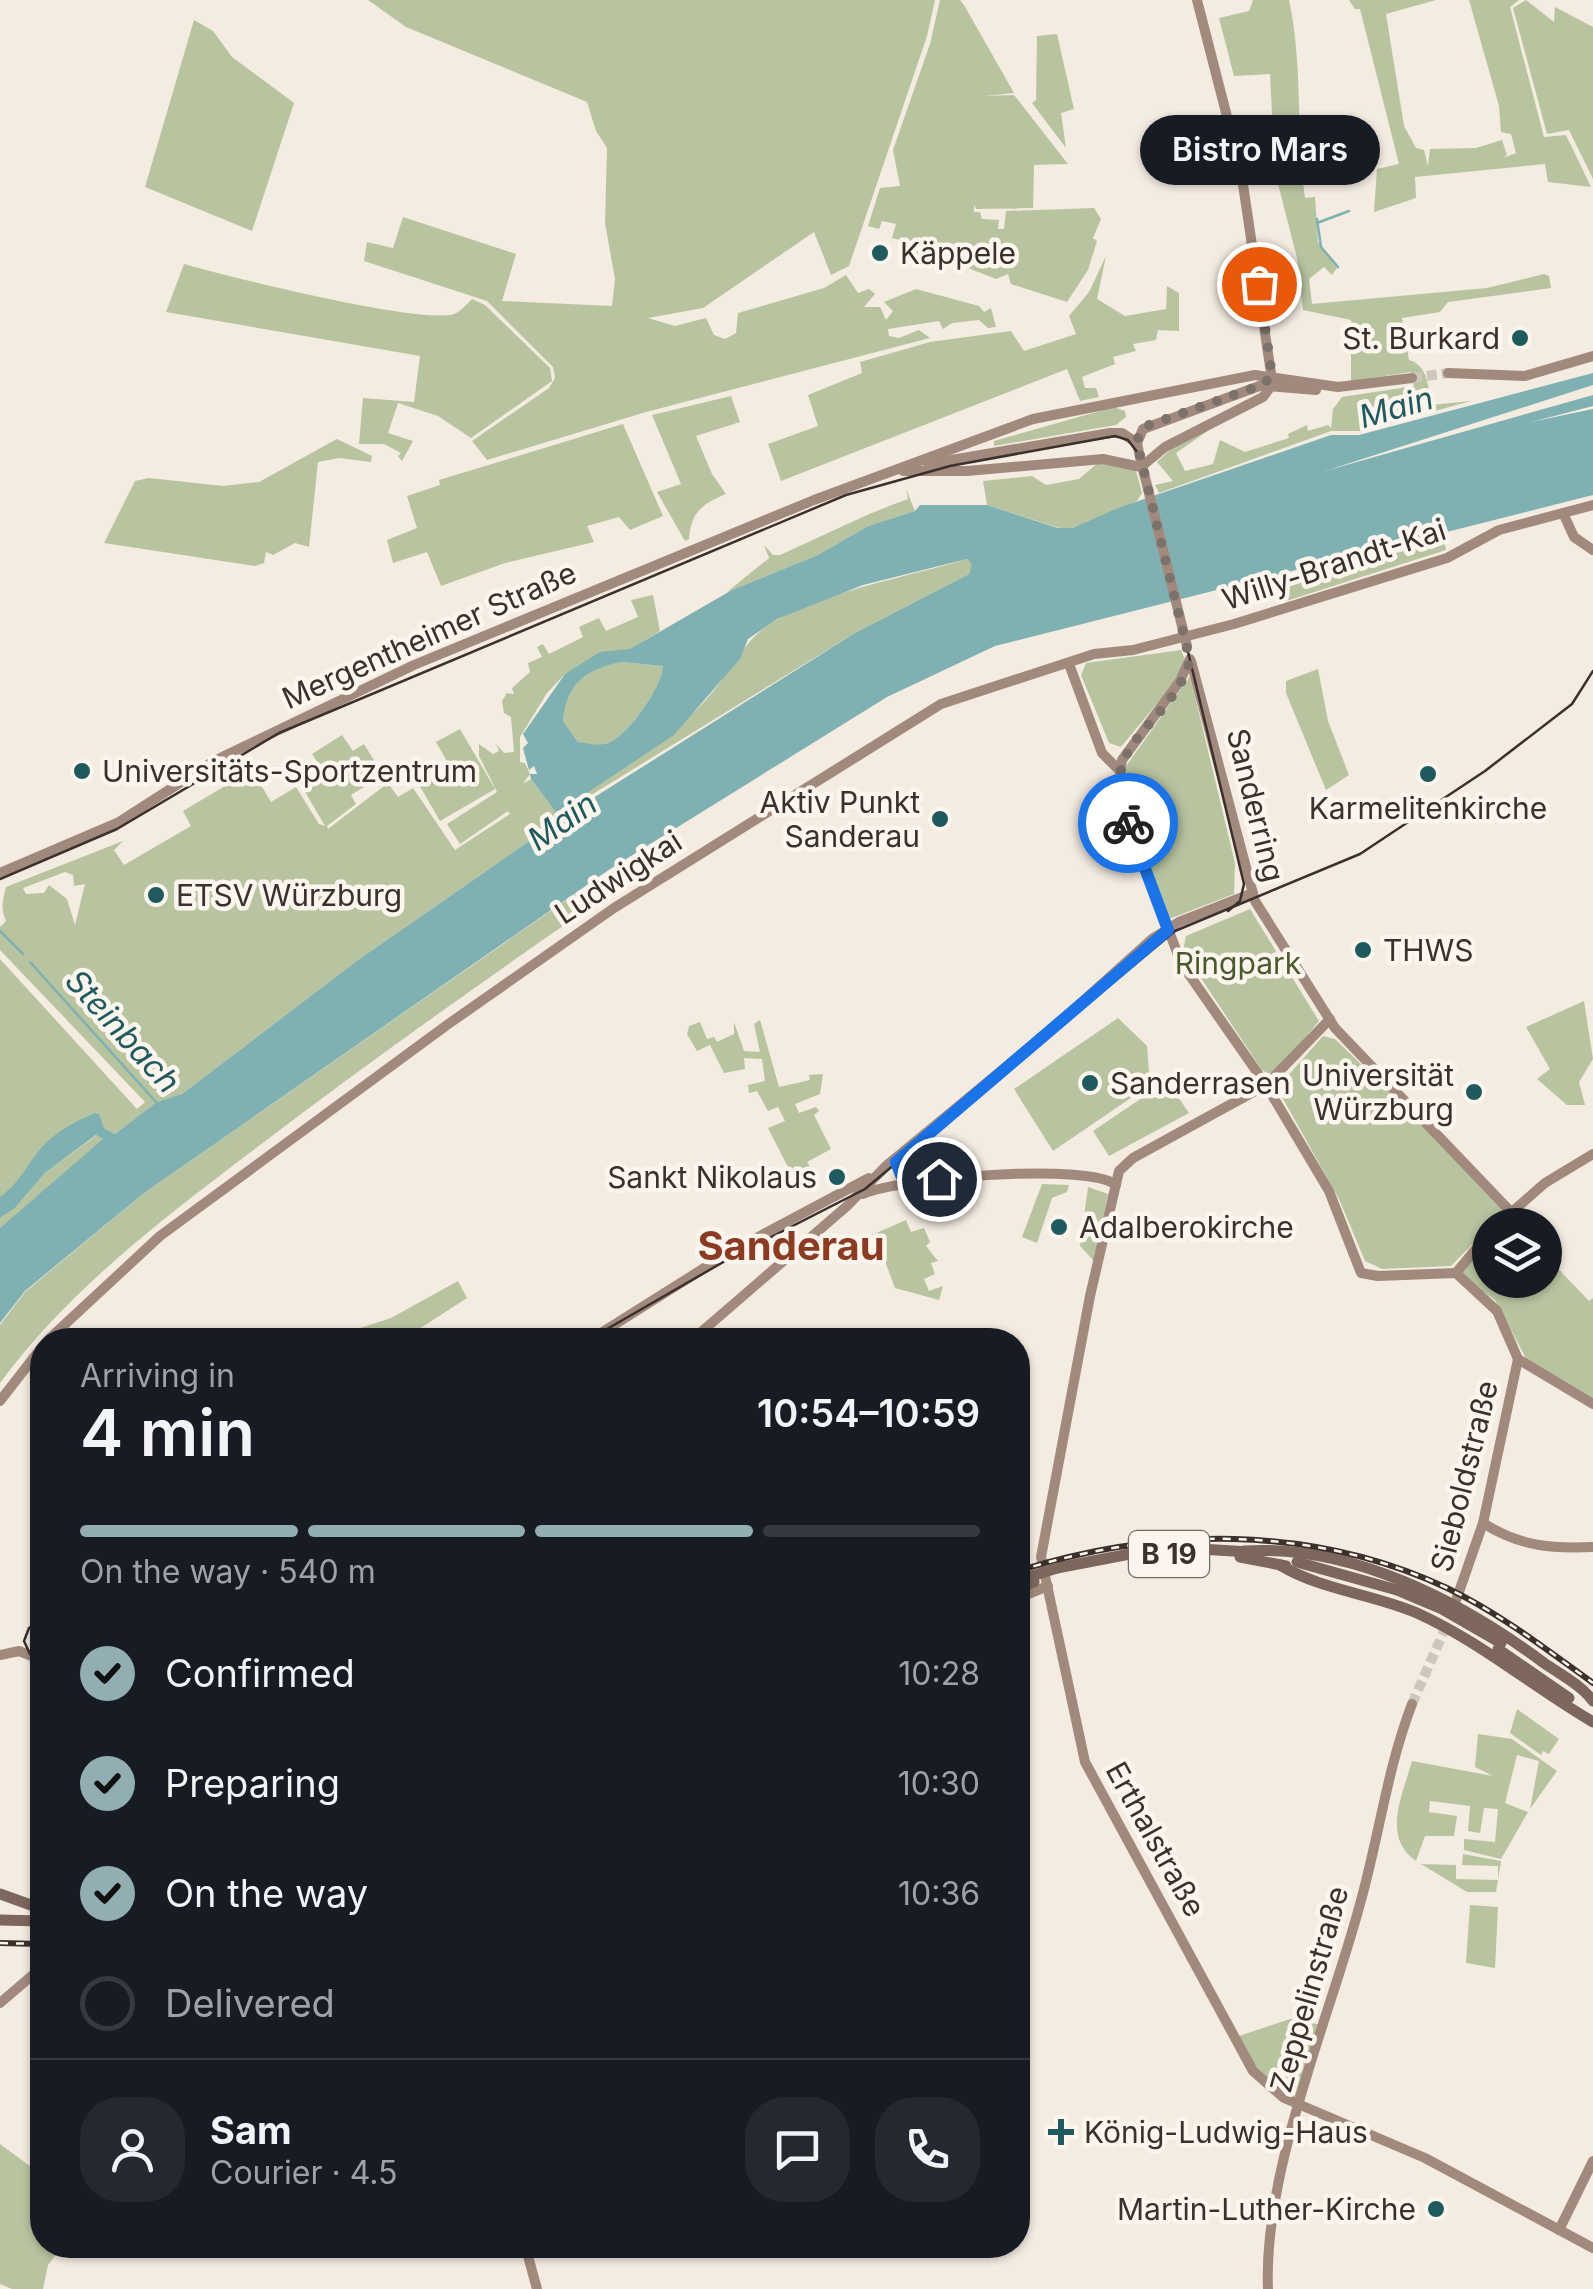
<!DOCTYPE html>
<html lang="en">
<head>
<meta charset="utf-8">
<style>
  :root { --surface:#171b24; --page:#242831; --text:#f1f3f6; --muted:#9ea1a6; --line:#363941; --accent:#92aeb2 }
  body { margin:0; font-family:Inter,sans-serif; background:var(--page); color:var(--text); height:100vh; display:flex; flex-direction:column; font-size:38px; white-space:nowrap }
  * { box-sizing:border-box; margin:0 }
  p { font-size:32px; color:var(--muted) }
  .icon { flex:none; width:55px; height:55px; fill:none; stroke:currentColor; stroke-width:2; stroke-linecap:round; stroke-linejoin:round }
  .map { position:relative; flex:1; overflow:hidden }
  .sheet { position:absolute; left:30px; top:1328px; width:1000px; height:930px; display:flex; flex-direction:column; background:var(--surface); border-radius:40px; box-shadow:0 2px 8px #0004 }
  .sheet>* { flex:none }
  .buttons { position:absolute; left:1472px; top:1208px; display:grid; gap:20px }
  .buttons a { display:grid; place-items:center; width:90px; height:90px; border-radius:50%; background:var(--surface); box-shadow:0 2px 8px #0004; font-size:50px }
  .pin { position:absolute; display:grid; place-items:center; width:85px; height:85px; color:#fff; margin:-42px; border:5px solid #fff; border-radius:50%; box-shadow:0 2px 10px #0007 }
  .courier { position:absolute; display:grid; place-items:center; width:100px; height:100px; margin:-50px; border:8px solid #1a73e8; border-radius:50%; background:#fff; color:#222; box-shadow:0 2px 12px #0007 }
  .bubble { position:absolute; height:70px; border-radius:35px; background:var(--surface); box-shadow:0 2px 8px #0004; font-size:32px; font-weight:600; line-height:70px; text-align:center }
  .summary em { font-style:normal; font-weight:600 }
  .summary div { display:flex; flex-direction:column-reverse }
  .summary { display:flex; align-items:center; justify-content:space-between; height:170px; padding:0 50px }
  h1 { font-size:65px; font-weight:600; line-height:75px }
  .bar { display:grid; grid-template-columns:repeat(4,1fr); gap:15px 10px; align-content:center; height:120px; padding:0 50px }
  .bar i { height:12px; border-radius:8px; background:var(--line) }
  .bar .current { background:var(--accent) }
  .bar p { grid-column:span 4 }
  .line { display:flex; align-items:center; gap:25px; padding:0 50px; border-top:2px solid var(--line) }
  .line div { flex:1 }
  .round { display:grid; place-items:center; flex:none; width:105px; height:105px; border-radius:40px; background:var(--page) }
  ol { padding:0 50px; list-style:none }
  li { display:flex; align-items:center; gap:30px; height:110px }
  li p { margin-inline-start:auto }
  li .icon { padding:10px; border-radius:50%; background:var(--accent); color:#111; stroke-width:4 }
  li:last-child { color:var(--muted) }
  li i { width:55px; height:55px; border:5px solid var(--line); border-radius:50% }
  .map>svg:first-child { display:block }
  .green { fill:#b8c4a0; fill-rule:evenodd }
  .water { fill:#7fb0b2; fill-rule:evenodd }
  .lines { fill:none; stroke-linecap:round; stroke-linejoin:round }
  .stream { stroke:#7fb0b2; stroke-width:2.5 }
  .secondary-tunnel { stroke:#cfc6bd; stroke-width:10; stroke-dasharray:10 5; stroke-linecap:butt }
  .secondary { stroke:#a18a7d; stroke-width:10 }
  .primary { stroke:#7d675c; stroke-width:11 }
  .tram { stroke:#3b302b; stroke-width:2.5 }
  .rail-casing { stroke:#3b302b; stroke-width:6 }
  .rail { stroke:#fbf5ee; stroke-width:2.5; stroke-dasharray:8; stroke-linecap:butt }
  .secondary-bridge { stroke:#a18a7d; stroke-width:10 }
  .primary-bridge { stroke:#7d675c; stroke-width:11 }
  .done { stroke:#7c716b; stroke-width:10; stroke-dasharray:0 18 }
  .route { stroke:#1a73e8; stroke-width:12 }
  .poi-dot { fill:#1f5a5e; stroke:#fbf5ee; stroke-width:4 }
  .labels { text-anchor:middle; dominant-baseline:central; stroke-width:9; stroke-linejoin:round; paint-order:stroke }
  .shield { fill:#fbf5ee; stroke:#756b66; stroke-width:2.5 }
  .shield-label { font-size:28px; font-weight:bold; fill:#3b302b }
  .poi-label { font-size:30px; fill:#3b302b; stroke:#fbf5ee; text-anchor:start }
  .street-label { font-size:30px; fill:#3b302b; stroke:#fbf5ee }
  .park-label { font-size:30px; fill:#4a5a2e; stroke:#fbf5ee }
  .water-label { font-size:32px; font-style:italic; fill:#1f5a5e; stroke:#fbf5ee }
  .district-label { font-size:40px; font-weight:bold; fill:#8c3b22; stroke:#fbf5ee }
</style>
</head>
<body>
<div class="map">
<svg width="1593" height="2289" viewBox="0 0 1593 2289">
  <rect width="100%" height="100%" fill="#f4ebe1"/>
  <g class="green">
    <polygon points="368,0 935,0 927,36 849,266 831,275 814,232 703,308 648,318 675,326 706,318 714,335 725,339 736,333 738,313 824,288 846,275 858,293 869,289 875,294 864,307 880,307 886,320 893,311 884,302 916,289 979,306 984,312 991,308 996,327 988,328 979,320 952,323 943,329 939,321 888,329 889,336 899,338 919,330 930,338 646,412 487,460 472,441 549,388 555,378 553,367 487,301 364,261 367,242 393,248 403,217 516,254 502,301 612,306 615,279 605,223 607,148 596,131 587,102 406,27"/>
    <polygon points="940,0 960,0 964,5 1014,93 985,96 1014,95 1068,164 1034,165 1033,208 976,209 974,205 974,212 980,212 982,219 999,220 998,229 1004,229 1006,211 1094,208 1101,219 1093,238 1097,241 1088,270 1067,302 1011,284 1008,274 996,279 938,256 936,261 912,253 915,244 892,238 896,224 882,221 879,229 868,226 880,188 900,186 893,150 930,44"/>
    <path d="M1253,0h36c14,65 7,133 16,198l10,-1 3,45 19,26 -5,7 -8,-8 -15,12 3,25 175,-16 57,-14 5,2 2,12 -103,14 -8,10 -38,6 7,42c18,5 20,26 22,45l40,-4 -109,30h-31l-172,62 -4,-8 18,-4 -16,-19 15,-14 40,-20 -36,25 9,18 28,-7 7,-24 25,12 44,-14 -1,-4 19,-9 1,6 20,-6 3,3 2,-19 9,-12 72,-11 -3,-14 -60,9v-61l-48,-10 -6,-52 -22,-86 -5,-98 -36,2 -15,-58 30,-7z"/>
    <polygon points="1349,0 1436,0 1386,14 1404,126 1416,148 1424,150 1428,166 1430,149 1476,148 1502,140 1507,155 1503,158 1516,153 1511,134 1501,132 1499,106 1469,0 1519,0 1510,7 1544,137 1566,135 1591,187 1548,182 1545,164 1415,177 1416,198 1374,212 1377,169 1399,164 1360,9 1355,9"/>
    <polygon points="1526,0 1554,22 1555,7 1593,27 1593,179 1569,130 1547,134 1513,8"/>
    <polygon points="194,20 213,31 232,57 294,103 252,231 145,187"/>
    <polygon points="1057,34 1074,109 1061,113 1066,148 1032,103 1036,100 1037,36"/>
    <polygon points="1106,256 1097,299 1125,316 1166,309 1167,286 1179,293 1179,331 1158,330 1156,340 1133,344 1136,351 1113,357 1115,364 1082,377 1085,388 1096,388 1099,397 1080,401 1067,369 781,481 768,444 818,426 808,395 862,373 860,362 930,342 1011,331 1024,351 1076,334 1069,316 1089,292"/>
    <path d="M184,264c42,12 236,61 270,50 6,-2 13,-10 18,-15l13,6 65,63 2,13 -81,57 -33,-22 -40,-13 -10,30 25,8 -11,20 -4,-5 3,-3 -17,-9h-25l4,-46 51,4 6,-46 -254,-44z"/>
    <path d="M731,396l9,26 -44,14 16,38 14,20c-24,10 -35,18 -37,45l-4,2 -28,-49 24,-8 -29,-69z"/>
    <polygon points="1114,407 1125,411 1126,417 1116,425 994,446 994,441"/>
    <polygon points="623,424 663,516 630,530 619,517 587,526 594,542 505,563 441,586 427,552 393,563 387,540 417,528 407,496 440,485 439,480"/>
    <polygon points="337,439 372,456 371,462 339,458 318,462 309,547 295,543 273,555 266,552 264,563 255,566 104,543 135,481 149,478 223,486 259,482"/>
    <polygon points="1100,461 1136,471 1142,493 1137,501 1079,527 1063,529 987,505 983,481 1032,476 1046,485 1079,479"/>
    <path d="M906,489l9,22 -47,15 -50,29 -91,37 42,-34 -5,-13 9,10h7c39,-17 85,-41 128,-56z"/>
    <polygon points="1444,541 1446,550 1280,603 1277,583"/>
    <path d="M967,559l6,5 -4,10 -114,59 -272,167v-5c38,-29 90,-59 121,-93 26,-27 40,-66 74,-83 60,-31 126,-41 189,-60z"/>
    <path d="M653,595l7,36 -29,18 -66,25 -18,19 -27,44v25l5,1 5,11 -7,10 8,-5 30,40 -203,141 -176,134 -24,8 -43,32 -11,-6 -4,-13c-51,10 -61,56 -100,82v-238l137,150 8,-7 -145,-152v-23l6,-6c-6,-14 -3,-21 0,-34l117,-46 -9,9 10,15 67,-39 -8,-15 69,-41 19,32 25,-15 23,37 6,2 -24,-41 22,-14 -11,-17 30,-19 11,16 11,-7 19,31 -32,20 5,9 -29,22 1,3 60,-46 10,14 15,-9 42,62 55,-36 -2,-3 -48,33 -13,-20 50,-32 -18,-36v-12l14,10 6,-3 -3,-7 8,9 10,-1 -3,-35 -7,-4 -2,-12 5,-8 7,1 -2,-6 18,-16 -2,-9 14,-6 -5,-10 6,-3 6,10 34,-17 -4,-10 20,-9 7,13 32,-14 -7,-17zM65,872l8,3 1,11 11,-2 -10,41 -8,-26 -18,-14 -5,8 -18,1 -3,-6z"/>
    <polygon points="1181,650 1185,660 1174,683 1121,747 1109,743 1081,675 1086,663"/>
    <path d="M620,662l44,4c-1,20 -36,69 -54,76 -11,5 -21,2 -32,0l-15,-21c4,-37 21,-51 57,-59z"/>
    <polygon points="1318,669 1328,721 1349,775 1326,790 1286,693 1286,681"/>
    <polygon points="1190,676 1235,863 1234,894 1169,919 1125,805 1124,769"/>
    <polygon points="460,729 495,789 440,821 418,783 449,765 436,742"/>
    <path d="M578,892l11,16c-113,78 -224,157 -333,240 -93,71 -186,140 -256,235v-58l25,-33 119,-99z"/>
    <polygon points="1250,909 1319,1021 1278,1070 1269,1074 1262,1070 1183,951 1186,936"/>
    <polygon points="1584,1001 1593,1059 1579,1082 1585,1105 1567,1105 1537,1079 1550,1069 1526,1027"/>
    <polygon points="1118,1018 1147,1046 1150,1085 1053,1151 1014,1089"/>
    <polygon points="760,1020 779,1087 810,1080 809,1075 823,1074 820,1094 795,1104 799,1113 816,1107 819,1111 814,1115 831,1149 807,1162 812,1170 803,1176 791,1173 768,1128 785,1121 778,1107 768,1111 757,1091 749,1093 748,1085 765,1081 762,1059 744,1058 745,1069 724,1073 710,1045 697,1051 687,1034 689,1026 700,1022 707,1039 714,1037 717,1042 734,1034 734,1022 744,1051 760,1052 754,1024"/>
    <polygon points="1323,1036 1335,1039 1509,1207 1451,1266 1382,1269 1365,1261 1339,1199 1277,1088"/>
    <polygon points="1167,1081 1189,1113 1109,1156 1093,1131"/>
    <polygon points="97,1135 103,1139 101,1143 0,1228 0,1218 14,1209 45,1173"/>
    <polygon points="1042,1184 1069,1185 1067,1192 1052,1198 1037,1243 1022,1237"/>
    <polygon points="1088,1187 1108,1194 1094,1261 1080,1246"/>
    <polygon points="906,1220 911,1232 924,1228 930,1242 926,1246 938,1261 931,1263 935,1274 924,1279 929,1291 943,1286 939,1300 895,1288 883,1256 866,1263 856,1242"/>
    <polygon points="1490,1237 1490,1280 1545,1280 1545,1255 1589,1301 1593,1298 1593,1399 1528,1362 1495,1300 1456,1272"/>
    <polygon points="458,1281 467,1298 402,1340 324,1340 391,1318"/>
    <polygon points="1517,1709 1559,1739 1549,1754 1543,1751 1541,1755 1510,1733"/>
    <path d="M1478,1734l34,5 45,32 -27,38 9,-48 -22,-6 -12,48 23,9 -27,47 -37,-9v-11l31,3 3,-33 -14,-1 -4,25 -12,-2 2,-25 -40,-5 -1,11 28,4 -3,20h-29l-9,25c-35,-24 -13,-67 -4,-100l81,15 -18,-9z"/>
    <polygon points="1463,1854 1501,1861 1496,1892 1467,1892 1421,1864 1456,1865 1456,1879 1498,1880 1498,1866 1462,1865"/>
    <polygon points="1470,1905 1498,1907 1495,1968 1466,1963"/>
    <polygon points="1290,2019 1322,2025 1299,2101 1266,2081 1236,2037"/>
    <polygon points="0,2144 42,2175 42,2245 63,2245 48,2265 43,2289 12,2289 0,2284"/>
  </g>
  <path class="water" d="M1593,373v12l-268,86 268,-76v11l-62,16 62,-13v86l-598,151 -108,51 -277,172 -466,324 -119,98 -25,32v-95l103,-89 -7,-4 -51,38 -31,36 -14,9v-21c20,-14 26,-31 41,-49 14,-16 35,-27 54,-35l5,2 4,13 11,6 42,-32 25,-8 176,-134 203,-141 -30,-40 -1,-5h7l-3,-8 -5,4 -6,-22 5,-5 -5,-9 42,-60 35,-22 30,-3 102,-59 86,-35 50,-29 47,-15 5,-6h67l71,23h15l45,-20 213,-73h28zM967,559l5,5 -3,10 -114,59 -265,167h-7l1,-5 90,-60 66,-76 8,-20 29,-20 86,-34zM621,662l42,4c0,20 -35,69 -53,76 -11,5 -21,1 -32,0l-15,-21c4,-37 21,-51 58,-59z"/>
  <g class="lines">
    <g class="stream">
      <polyline points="1317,219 1321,247 1338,267"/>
      <polyline points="1317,223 1349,211"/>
      <polyline points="0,931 23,954"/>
      <polyline points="30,962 156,1102"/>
    </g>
    <g class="secondary-tunnel">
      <polyline points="1412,378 1448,373"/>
      <polyline points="1412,1704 1444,1631"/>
    </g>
    <g class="secondary">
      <polyline points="1197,0 1241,171 1272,380"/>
      <polyline points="1448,373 1525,376 1593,356"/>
      <polyline points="1268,386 1316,390"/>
      <polyline points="1140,457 1137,443 1143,429 1262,385 1272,376"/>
      <polyline points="928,464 1110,433 1122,433 1137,443"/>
      <polyline points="903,471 967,471 1103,459 1141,467 1165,447 1263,397 1271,386"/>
      <polyline points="1563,513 1574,537 1593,550"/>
      <polyline points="1190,659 1180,681 1122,760 1117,793 1181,963 1266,1085 1329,1191 1361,1273 1378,1276 1456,1273 1497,1311 1518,1359 1593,1404"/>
      <polyline points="1191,661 1255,901 1335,1028 1511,1212"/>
      <polyline points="1069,664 1102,753 1118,769"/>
      <polyline points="0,873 119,822 214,761 414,665 814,500 1033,419 1255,375 1338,387 1412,378"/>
      <polyline points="1330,1019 1266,1085 1133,1158 1119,1171 1090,1296 1041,1557 1085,1762 1253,2071 1284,2098 1425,2158 1593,2248"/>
      <path d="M863,1194c35,-16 226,-32 253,-9"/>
      <polyline points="1497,1225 1545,1183 1593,1154"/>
      <polyline points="1456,1273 1490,1232"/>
      <polyline points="48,1340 160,1236 447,1025 614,908 941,704 1094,654 1133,650 1234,624 1447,558 1499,530 1593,505"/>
      <polyline points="590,1340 728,1253 869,1178"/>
      <polyline points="692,1340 847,1206 887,1165 1053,1028 1152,939 1179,922 1253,893"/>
      <polyline points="0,1401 42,1347"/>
      <path d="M1483,1523c36,23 68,26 110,24"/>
      <polyline points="1018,1598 1048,1586"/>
      <polyline points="1453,1609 1483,1523 1518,1359"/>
      <polyline points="0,1655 19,1651 42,1660"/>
      <polyline points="0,2003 42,1967"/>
      <polyline points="1559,2230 1593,2161"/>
      <polyline points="525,2245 537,2289"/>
      <path d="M1268,2289c-5,-118 61,-269 92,-385 19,-67 27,-135 52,-200"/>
    </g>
    <g class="primary">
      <path d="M1244,1551c107,-7 217,50 300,112 16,11 37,22 49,38"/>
      <polyline points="1240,1557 1286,1566"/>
      <polyline points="1297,1562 1397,1590"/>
      <path d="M1280,1565c41,25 93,29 137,48 64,29 116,74 176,109"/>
      <polyline points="1057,1568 1166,1547 1250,1552"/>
      <polyline points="1018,1587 1034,1582"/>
      <polyline points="1498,1649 1569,1698"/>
      <polyline points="0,1894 42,1909"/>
      <polyline points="0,1920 42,1921"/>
    </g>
    <g class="tram">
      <polyline points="0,879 117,829 279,733 846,495 950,466 1115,436 1128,440 1141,457 1244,884 1240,901 1228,911"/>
      <polyline points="588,1340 732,1257 865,1189 1175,931 1360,854 1485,771 1559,714 1572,704 1593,671"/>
      <polyline points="42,1619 29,1628 24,1641 30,1654 42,1662"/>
    </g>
    <defs>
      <g id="rail">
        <path d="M1018,1571c140,-44 293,-47 429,17 52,25 99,61 146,95"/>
        <polyline points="0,1943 42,1944"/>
      </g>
    </defs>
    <use href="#rail" class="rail-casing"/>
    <use href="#rail" class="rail"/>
    <polyline class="secondary-bridge" points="1140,457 1187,646"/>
    <g class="primary-bridge">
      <polyline points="1032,1576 1057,1568"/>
      <polyline points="1397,1590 1442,1609 1501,1643"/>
    </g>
  </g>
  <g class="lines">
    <path class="done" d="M1128,823c-34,-82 41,-94 62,-162l-53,-218 2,-10 10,-8 113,-40 10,-9 -13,-92"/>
    <polyline class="route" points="939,1179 911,1180 901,1175 896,1162 1168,930 1128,823"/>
  </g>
  <g class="poi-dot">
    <circle cx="880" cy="253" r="10"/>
    <circle cx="1520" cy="338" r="10"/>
    <circle cx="82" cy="771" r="10"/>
    <circle cx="1428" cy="774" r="10"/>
    <circle cx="940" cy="819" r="10"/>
    <circle cx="156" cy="895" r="10"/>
    <circle cx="1363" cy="950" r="10"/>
    <circle cx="1090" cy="1083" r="10"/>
    <circle cx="1474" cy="1092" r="10"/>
    <circle cx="837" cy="1177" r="10"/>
    <circle cx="1059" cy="1227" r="10"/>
    <path d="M1056 2117h10v10h10v10h-10v10h-10v-10h-10v-10h10z"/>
    <circle cx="1436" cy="2209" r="10"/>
  </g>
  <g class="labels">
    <rect class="shield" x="1129" y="1531" width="80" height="46" rx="8"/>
    <g class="shield-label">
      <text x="1169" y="1554">B 19</text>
    </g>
    <g class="poi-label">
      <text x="900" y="253">Käppele</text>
      <text x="1500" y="338" text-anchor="end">St. Burkard</text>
      <text x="102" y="771">Universitäts-Sportzentrum</text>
      <text x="920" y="802" text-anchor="end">Aktiv Punkt<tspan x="920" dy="34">Sanderau</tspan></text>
      <text x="1428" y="808" text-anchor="middle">Karmelitenkirche</text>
      <text x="176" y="895">ETSV Würzburg</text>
      <text x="1383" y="950">THWS</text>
      <text x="1454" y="1075" text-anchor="end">Universität<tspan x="1454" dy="34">Würzburg</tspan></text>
      <text x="1110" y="1083">Sanderrasen</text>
      <text x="817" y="1177" text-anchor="end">Sankt Nikolaus</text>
      <text x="1079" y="1227">Adalberokirche</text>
      <text x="1084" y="2132">König-Ludwig-Haus</text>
      <text x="1416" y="2209" text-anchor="end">Martin-Luther-Kirche</text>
    </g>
    <g class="street-label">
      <text transform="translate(1334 564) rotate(-18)">Willy-Brandt-Kai</text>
      <text transform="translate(429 635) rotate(-24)">Mergentheimer Straße</text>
      <text transform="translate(1256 805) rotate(76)">Sanderring</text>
      <text transform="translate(618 877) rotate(-33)">Ludwigkai</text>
      <text transform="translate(1464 1476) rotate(-76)">Sieboldstraße</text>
      <text transform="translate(1156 1839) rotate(61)">Erthalstraße</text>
      <text transform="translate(1309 1989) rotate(-74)">Zeppelinstraße</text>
    </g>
    <g class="park-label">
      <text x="1238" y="963">Ringpark</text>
    </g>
    <g class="water-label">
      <text transform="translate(1396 407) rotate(-16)">Main</text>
      <text transform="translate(562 821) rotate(-35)">Main</text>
      <text transform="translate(123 1031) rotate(48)">Steinbach</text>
    </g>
    <g class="district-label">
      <text x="791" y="1245">Sanderau</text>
    </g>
  </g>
</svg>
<div class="buttons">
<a><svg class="icon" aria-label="layers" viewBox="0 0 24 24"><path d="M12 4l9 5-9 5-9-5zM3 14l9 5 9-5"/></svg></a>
</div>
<div class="pin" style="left:1259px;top:284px;background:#ea580c"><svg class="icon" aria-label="bag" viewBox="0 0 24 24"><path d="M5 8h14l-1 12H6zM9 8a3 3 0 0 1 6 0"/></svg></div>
<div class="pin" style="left:939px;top:1179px;background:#1f2937"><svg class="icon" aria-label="home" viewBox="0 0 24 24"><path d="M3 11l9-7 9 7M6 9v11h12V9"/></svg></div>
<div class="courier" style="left:1128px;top:823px"><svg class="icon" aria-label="bike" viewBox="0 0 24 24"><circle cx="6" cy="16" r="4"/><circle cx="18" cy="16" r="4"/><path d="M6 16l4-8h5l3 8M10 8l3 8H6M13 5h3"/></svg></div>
<div class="bubble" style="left:1140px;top:115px;width:240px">Bistro Mars</div>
<section class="sheet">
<div class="summary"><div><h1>4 min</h1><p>Arriving in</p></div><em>10:54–10:59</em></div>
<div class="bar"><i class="current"></i><i class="current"></i><i class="current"></i><i></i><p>On the way · 540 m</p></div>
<ol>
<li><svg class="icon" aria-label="check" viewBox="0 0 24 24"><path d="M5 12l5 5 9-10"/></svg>Confirmed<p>10:28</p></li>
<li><svg class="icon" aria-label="check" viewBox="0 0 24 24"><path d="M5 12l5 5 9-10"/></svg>Preparing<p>10:30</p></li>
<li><svg class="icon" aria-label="check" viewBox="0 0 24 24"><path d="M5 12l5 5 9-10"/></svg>On the way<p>10:36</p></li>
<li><i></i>Delivered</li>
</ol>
<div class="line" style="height:180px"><a class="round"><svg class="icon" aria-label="person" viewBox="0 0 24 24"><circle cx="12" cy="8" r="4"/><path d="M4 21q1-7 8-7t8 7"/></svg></a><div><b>Sam</b><p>Courier · 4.5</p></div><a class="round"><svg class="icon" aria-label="chat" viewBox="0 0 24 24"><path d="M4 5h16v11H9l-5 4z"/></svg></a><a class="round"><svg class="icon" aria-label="phone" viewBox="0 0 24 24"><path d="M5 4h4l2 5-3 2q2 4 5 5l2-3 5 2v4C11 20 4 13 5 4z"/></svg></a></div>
</section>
</div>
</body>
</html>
